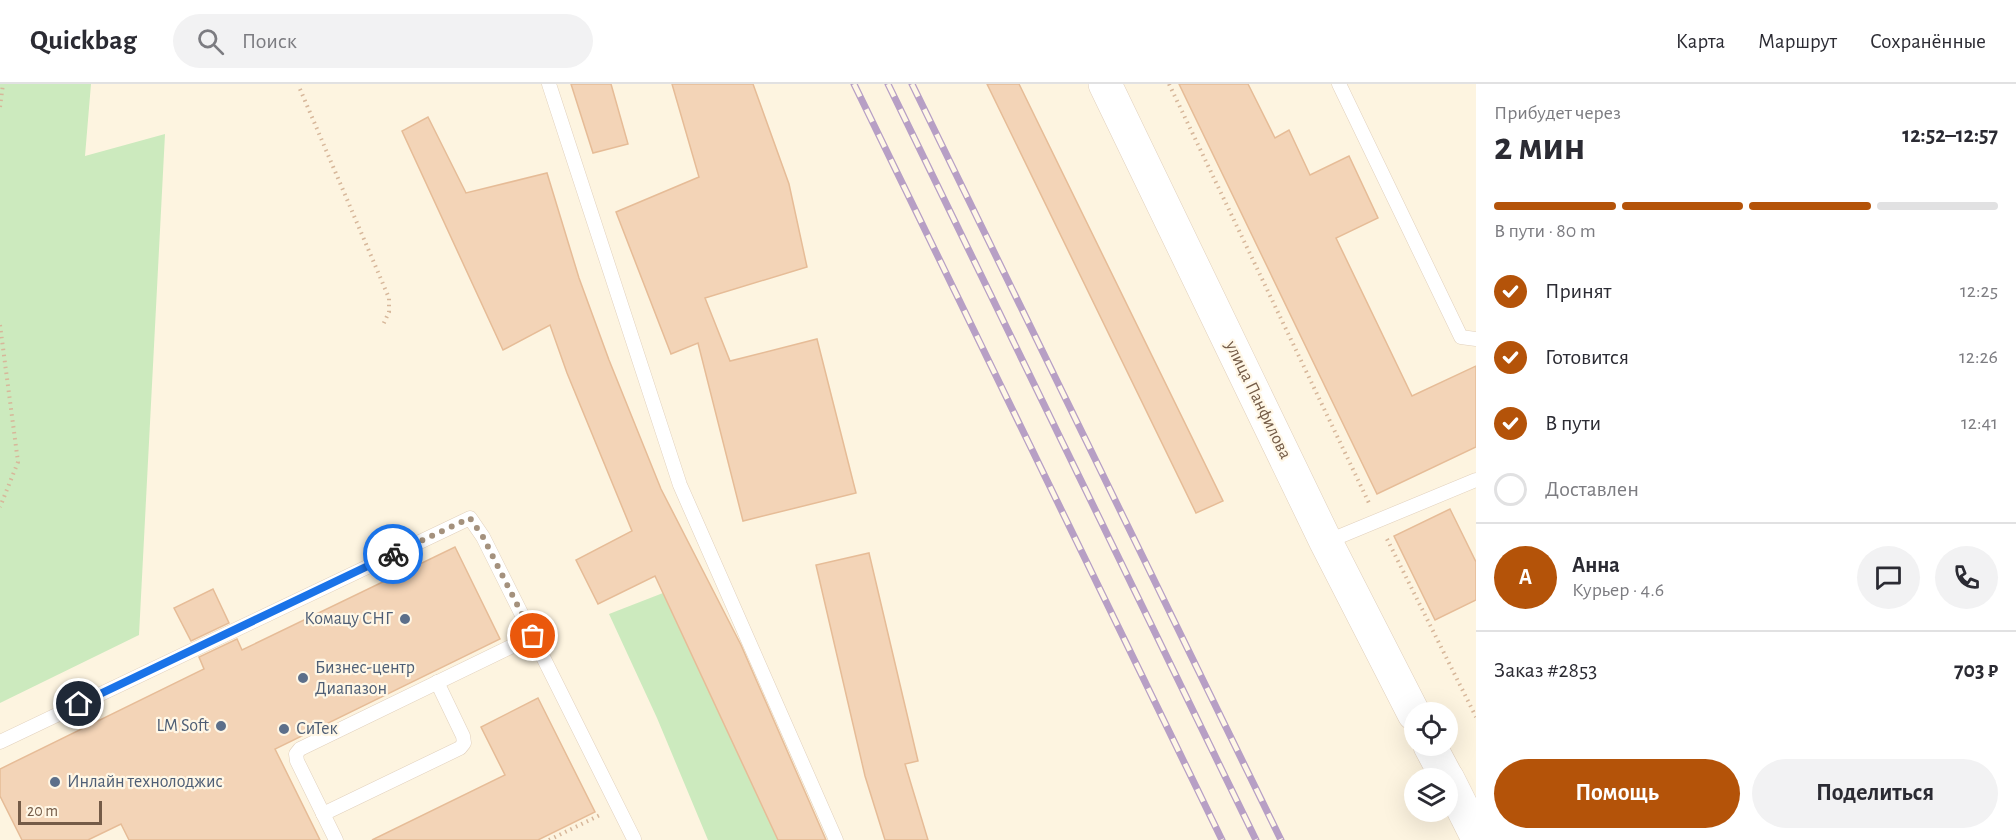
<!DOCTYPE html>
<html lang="ru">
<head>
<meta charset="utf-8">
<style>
  :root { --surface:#fff; --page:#f2f2f3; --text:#2b2b33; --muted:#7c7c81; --line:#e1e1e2; --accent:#b45309 }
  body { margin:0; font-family:"Alegreya Sans",sans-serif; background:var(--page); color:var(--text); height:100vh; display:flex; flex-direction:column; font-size:22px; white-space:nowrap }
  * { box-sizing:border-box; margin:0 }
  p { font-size:20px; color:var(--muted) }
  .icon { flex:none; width:33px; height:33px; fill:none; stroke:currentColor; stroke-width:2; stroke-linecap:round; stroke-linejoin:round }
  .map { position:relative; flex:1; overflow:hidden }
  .sheet { display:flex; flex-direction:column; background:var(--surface); width:540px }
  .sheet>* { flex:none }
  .controls { position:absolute; left:1404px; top:618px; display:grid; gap:12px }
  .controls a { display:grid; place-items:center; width:54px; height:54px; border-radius:50%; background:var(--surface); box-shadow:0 6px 24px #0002; font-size:30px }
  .scale { position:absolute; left:18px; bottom:15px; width:84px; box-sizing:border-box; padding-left:6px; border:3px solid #745b47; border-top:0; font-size:16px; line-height:21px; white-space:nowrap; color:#745b47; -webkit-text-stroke:4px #fff7e6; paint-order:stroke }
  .pin { position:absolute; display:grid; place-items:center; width:51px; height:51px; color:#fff; margin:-26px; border:3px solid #fff; border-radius:50%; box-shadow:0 2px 6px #0007 }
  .courier { position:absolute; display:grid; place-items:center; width:60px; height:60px; margin:-30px; border:4px solid #1a73e8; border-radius:50%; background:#fff; color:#222; box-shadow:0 2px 8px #0007 }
  .headline em { font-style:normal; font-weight:600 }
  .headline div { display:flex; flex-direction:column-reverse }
  .headline { display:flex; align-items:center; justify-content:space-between; height:102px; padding:0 18px }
  h1 { font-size:39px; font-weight:600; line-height:45px }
  .bar { display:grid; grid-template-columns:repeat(4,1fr); gap:9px 6px; align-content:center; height:72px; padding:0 18px }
  .bar i { height:8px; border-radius:4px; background:var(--line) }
  .bar .current { background:var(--accent) }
  .bar p { grid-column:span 4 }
  .line { display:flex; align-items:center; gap:15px; padding:0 18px; border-top:2px solid var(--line) }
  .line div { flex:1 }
  .round { display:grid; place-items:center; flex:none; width:63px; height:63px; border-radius:32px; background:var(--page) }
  ol { padding:0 18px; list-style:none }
  li { display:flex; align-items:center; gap:18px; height:66px }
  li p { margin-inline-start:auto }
  li .icon { padding:6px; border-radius:50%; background:var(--accent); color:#fff; stroke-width:4 }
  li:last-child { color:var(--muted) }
  li i { width:33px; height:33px; border:3px solid var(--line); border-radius:50% }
  .primary-button { display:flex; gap:12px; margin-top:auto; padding:12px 18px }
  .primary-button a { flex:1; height:69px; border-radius:36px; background:var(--accent); color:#fff; font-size:24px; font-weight:600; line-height:69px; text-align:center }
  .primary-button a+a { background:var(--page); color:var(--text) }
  header { display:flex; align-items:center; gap:36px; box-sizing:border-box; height:84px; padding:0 30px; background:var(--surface); border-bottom:2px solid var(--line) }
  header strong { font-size:28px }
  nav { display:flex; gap:33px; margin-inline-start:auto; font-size:21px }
  .search { width:420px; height:54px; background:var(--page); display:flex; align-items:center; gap:15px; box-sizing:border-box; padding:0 21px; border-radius:33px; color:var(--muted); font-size:22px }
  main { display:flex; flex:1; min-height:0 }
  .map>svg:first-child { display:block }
  .green { fill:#cceabe }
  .building { fill:#f3d4b7; stroke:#e6bc97; stroke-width:1.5 }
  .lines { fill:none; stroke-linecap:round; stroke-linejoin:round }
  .service-casing { stroke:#e1d0bc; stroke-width:15 }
  .tertiary-casing { stroke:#e1d0bc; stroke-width:34 }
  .path { stroke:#d7b79a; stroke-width:4; stroke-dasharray:1.5 4.5; stroke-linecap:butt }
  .service { stroke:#fff; stroke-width:14 }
  .tertiary { stroke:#fff; stroke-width:33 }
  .rail-casing { stroke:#b79fc5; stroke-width:7 }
  .rail { stroke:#fff7e6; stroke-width:4.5; stroke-dasharray:14; stroke-linecap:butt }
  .done { stroke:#a4917d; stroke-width:6; stroke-dasharray:0 10.8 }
  .route { stroke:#1a73e8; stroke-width:8 }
  .service-dot { fill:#5c6f8a; stroke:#fff7e6; stroke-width:2 }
  .labels { text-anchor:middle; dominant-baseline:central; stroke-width:4.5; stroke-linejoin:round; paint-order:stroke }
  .street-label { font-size:18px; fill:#745b47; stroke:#fff7e6 }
  .service-label { font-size:18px; fill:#4e5e75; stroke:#fff7e6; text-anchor:start }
</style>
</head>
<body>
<header>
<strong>Quickbag</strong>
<div class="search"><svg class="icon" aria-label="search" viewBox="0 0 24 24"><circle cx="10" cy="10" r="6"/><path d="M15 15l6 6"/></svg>Поиск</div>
<nav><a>Карта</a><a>Маршрут</a><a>Сохранённые</a></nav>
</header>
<main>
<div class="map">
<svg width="1476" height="756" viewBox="0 0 1476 756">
  <rect width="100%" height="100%" fill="#fdf4e0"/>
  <g class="green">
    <polygon points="0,0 91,0 85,72 165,50 139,551 0,619"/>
    <polygon points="663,509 778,756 708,756 657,634 609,530"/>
  </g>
  <g class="building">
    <polygon points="571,0 611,0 628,60 593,69"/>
    <polygon points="672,0 753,0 789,100 807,183 705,214 730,277 817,255 856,409 743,437 698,259 671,270 616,128 699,93"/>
    <polygon points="987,0 1019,0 1223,417 1196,429"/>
    <polygon points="1179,0 1248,0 1275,54 1289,46 1310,91 1349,72 1378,134 1336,154 1412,312 1476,282 1476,363 1377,410"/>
    <polygon points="428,33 466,109 547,89 579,194 609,276 661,405 741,561 826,756 778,756 655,492 598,520 576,476 632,447 567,289 550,241 503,266 402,47"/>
    <polygon points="1450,425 1476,478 1476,516 1435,536 1394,452"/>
    <polygon points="455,463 500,555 275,665 320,756 129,756 121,740 88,756 22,756 0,712 0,685 204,585 199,573 237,555 242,566"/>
    <polygon points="869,469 918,677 905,680 928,756 885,756 865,692 816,481"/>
    <polygon points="213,505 229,539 191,557 174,524"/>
    <polygon points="538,614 595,728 538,756 372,756 505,691 481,643"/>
  </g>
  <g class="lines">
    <defs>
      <g id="service">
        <polyline points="549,0 680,401 836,756"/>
        <polyline points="1339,0 1461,253 1476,255"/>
        <polyline points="1326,458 1476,396"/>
        <polyline points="0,658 470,434 483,453 634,755"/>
        <polyline points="323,730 460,664 464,659 463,652 437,598"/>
        <polyline points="336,756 297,677 296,670 300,665 533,552"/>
      </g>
      <g id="tertiary">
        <polyline points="1105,0 1326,458 1414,630"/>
        <polyline points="1430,662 1447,694"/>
        <polyline points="1448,695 1476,751"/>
      </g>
    </defs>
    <use href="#service" class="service-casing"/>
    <use href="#tertiary" class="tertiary-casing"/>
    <g class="path">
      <polyline points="1169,0 1369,419"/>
      <polyline points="300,5 389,214 389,228 382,243"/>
      <polyline points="0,23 3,0"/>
      <polyline points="0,241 18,378 0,423"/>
      <polyline points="1387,455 1476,633"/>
      <polyline points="549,756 600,731"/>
    </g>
    <use href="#service" class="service"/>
    <use href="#tertiary" class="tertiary"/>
    <defs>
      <g id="rail">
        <polyline points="854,0 1222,756"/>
        <polyline points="888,0 1256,756"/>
        <polyline points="912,0 1281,756"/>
      </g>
    </defs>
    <use href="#rail" class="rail-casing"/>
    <use href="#rail" class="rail"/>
  </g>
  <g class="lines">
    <polyline class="done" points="393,470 470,434 483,453 533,552"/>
    <polyline class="route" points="79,620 393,470"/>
  </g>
  <g class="service-dot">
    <circle cx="405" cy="535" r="6"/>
    <circle cx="303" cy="594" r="6"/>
    <circle cx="221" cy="642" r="6"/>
    <circle cx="284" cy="645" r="6"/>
    <circle cx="55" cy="698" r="6"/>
  </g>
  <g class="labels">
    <g class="street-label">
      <text transform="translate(1258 316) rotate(64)">улица Панфилова</text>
    </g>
    <g class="service-label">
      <text x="393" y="535" text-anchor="end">Комацу СНГ</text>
      <text x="315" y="584">Бизнес-центр<tspan x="315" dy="21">Диапазон</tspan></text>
      <text x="209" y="642" text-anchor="end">LM Soft</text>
      <text x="296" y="645">СиТек</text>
      <text x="67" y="698">Инлайн технолоджис</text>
    </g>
  </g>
</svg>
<div class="controls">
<a><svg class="icon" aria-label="locate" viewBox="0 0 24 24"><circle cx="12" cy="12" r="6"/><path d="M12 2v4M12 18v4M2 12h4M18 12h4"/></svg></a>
<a><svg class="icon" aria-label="layers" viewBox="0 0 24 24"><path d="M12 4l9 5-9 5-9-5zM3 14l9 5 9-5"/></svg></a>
</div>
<div class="scale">20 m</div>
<div class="pin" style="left:533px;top:552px;background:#ea580c"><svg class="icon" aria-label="bag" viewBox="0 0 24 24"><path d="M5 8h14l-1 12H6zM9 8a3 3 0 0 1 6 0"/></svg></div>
<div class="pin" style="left:79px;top:620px;background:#1f2937"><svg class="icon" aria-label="home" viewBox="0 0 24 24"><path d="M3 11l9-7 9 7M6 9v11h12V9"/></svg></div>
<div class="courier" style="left:393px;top:470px"><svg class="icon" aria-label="bike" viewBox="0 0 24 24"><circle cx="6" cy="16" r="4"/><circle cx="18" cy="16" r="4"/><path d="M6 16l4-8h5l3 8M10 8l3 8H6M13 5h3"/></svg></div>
</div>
<section class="sheet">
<div class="headline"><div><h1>2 мин</h1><p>Прибудет через</p></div><em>12:52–12:57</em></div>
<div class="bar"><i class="current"></i><i class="current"></i><i class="current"></i><i></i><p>В пути · 80 m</p></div>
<ol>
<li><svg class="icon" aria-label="check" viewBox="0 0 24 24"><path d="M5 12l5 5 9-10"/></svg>Принят<p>12:25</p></li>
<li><svg class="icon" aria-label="check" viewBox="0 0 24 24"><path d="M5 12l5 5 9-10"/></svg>Готовится<p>12:26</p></li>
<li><svg class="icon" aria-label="check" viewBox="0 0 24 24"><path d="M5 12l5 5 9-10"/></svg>В пути<p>12:41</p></li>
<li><i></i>Доставлен</li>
</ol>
<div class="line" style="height:108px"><b class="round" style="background:var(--accent);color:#fff">А</b><div><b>Анна</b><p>Курьер · 4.6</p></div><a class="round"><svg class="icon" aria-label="chat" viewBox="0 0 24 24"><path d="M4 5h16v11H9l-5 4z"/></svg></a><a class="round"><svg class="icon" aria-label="phone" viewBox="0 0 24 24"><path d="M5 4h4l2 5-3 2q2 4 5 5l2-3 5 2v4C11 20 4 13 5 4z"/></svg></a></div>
<div class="line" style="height:78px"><div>Заказ #2853</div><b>703 ₽</b></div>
<div class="primary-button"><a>Помощь</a><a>Поделиться</a></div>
</section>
</main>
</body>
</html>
